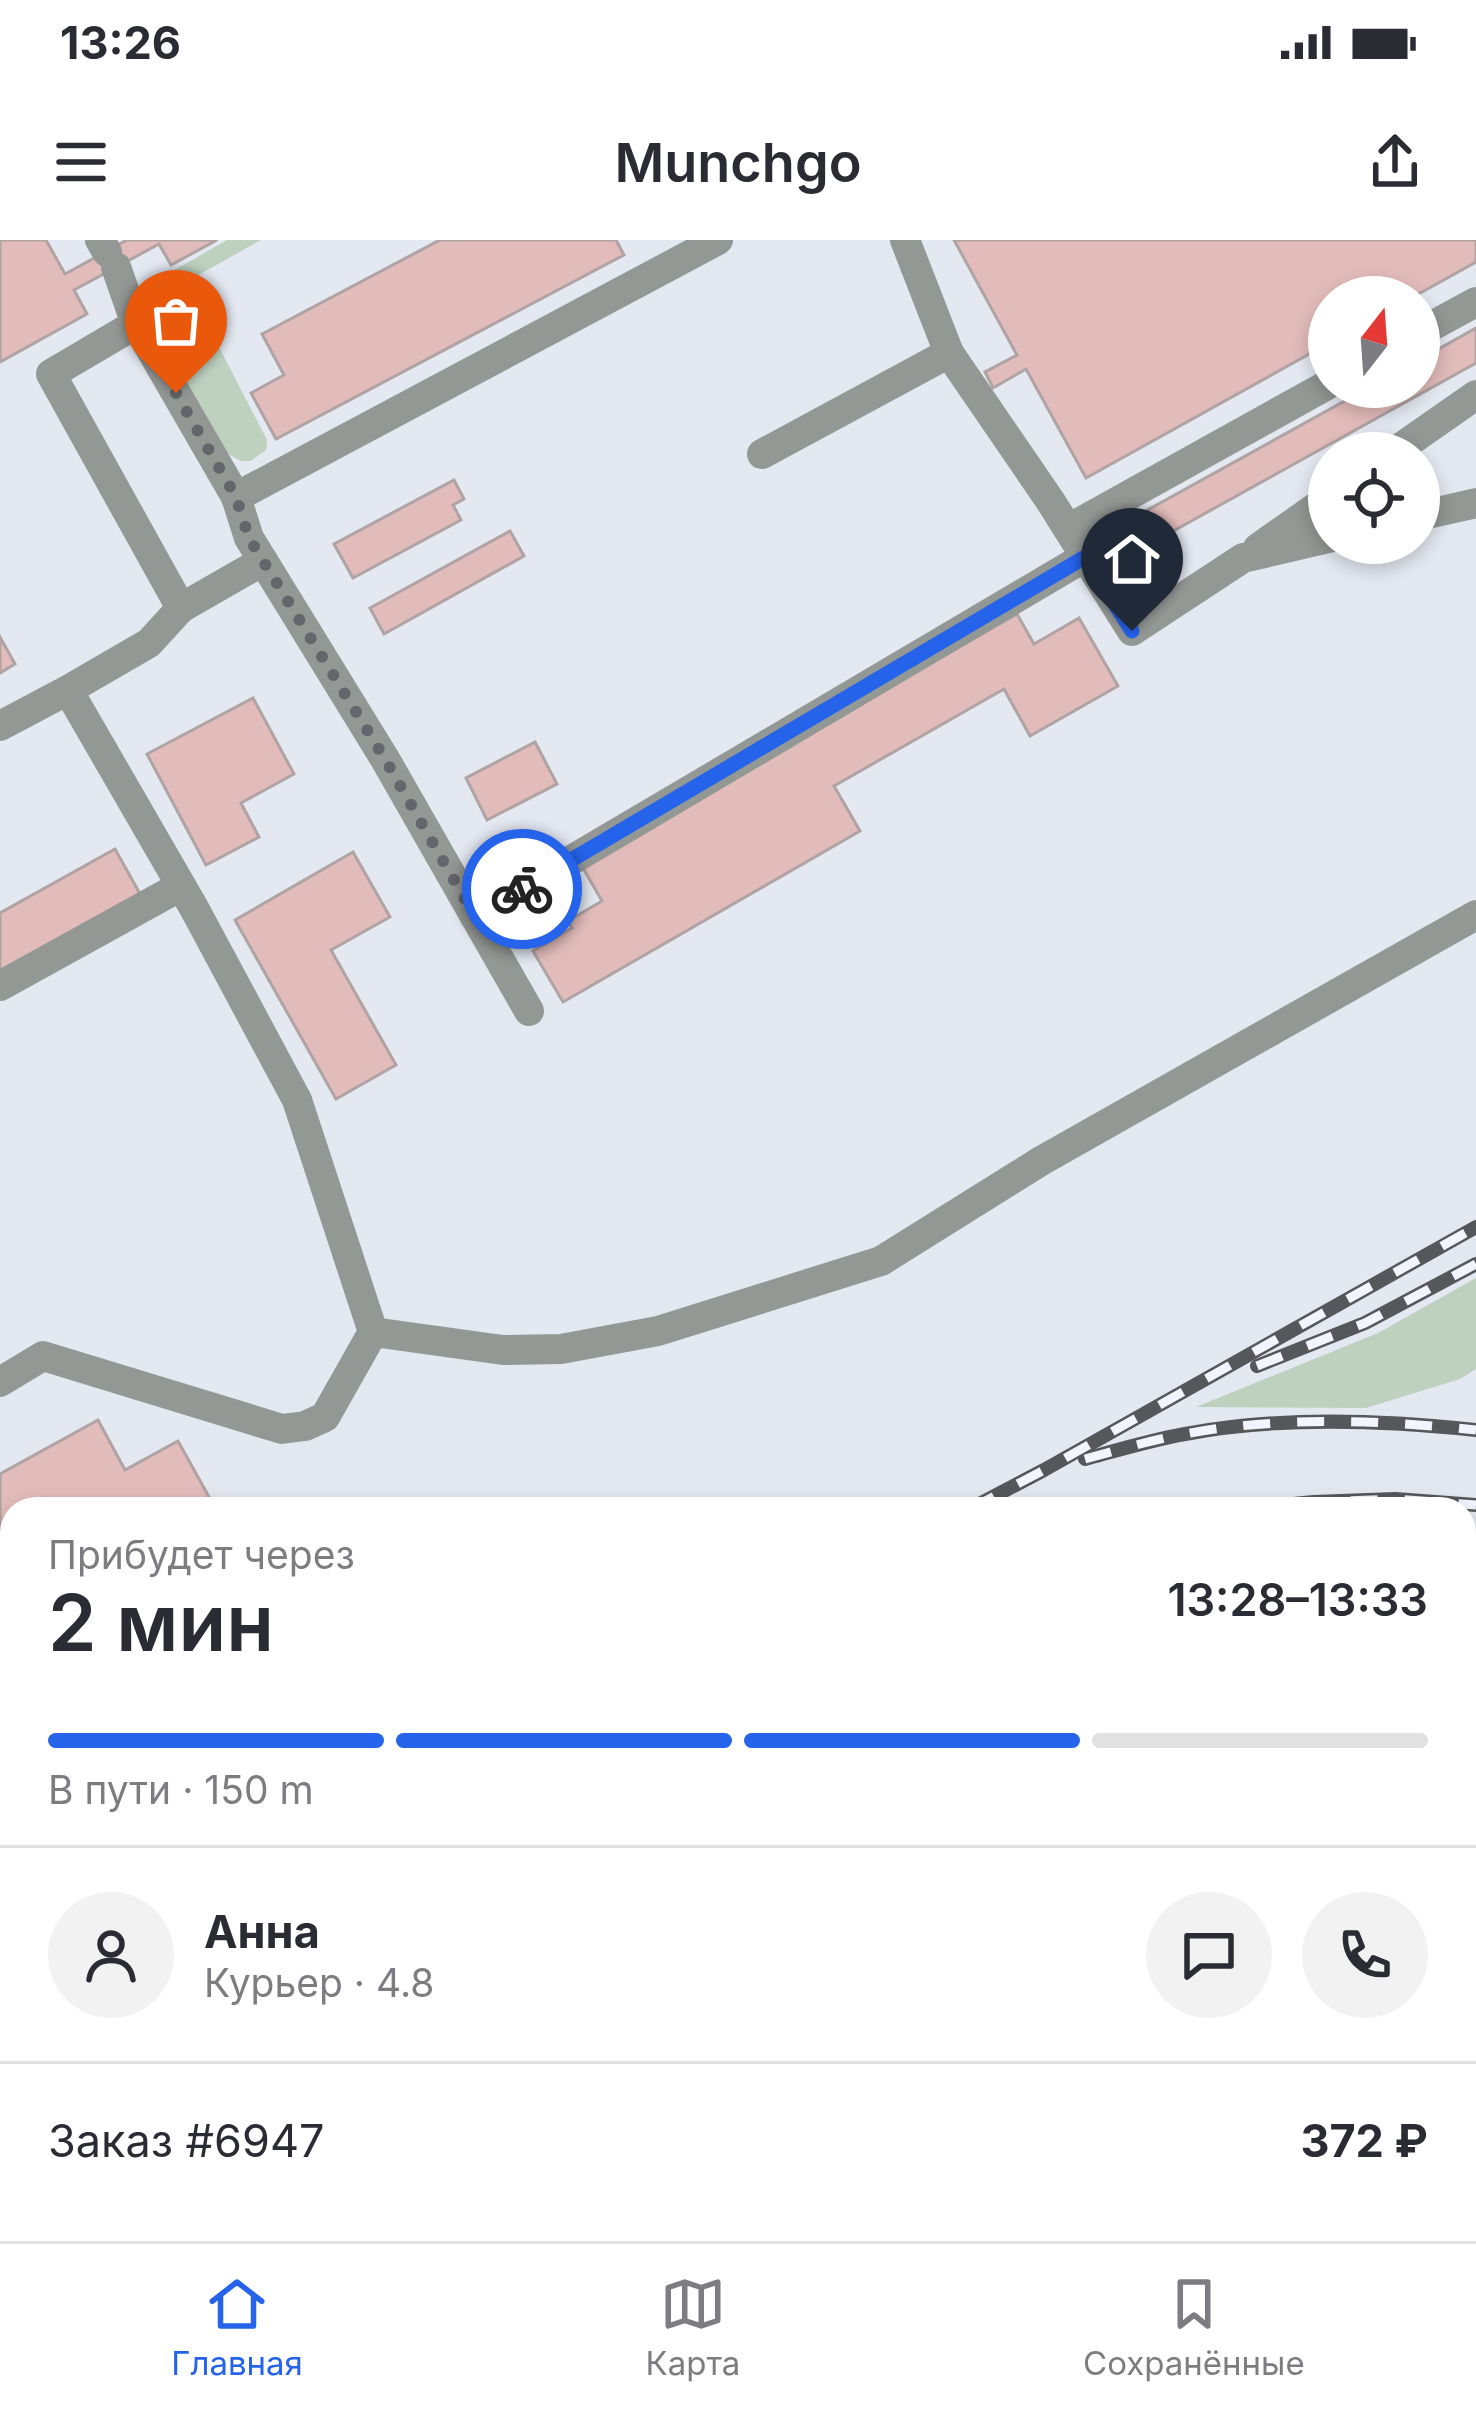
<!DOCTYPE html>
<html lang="ru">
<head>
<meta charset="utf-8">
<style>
  :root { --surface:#fff; --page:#f2f2f3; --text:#2b2b33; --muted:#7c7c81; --line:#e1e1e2; --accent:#2563eb }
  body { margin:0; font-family:Inter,sans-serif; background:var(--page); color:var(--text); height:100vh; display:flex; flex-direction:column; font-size:45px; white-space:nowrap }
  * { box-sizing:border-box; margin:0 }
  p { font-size:39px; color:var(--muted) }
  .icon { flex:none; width:66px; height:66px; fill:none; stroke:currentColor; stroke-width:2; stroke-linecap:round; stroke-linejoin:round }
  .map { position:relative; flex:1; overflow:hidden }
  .drawer { position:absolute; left:0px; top:1257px; width:1476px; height:744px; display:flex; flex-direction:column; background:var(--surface); border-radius:36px 36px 0 0; box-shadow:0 6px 18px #0003 }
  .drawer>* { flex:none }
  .needle { width:78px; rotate:17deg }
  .fabs { position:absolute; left:1308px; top:36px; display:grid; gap:24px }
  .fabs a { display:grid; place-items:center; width:132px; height:132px; border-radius:50%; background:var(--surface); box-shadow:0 6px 18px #0003; font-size:60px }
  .pin { position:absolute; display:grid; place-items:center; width:102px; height:102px; color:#fff; margin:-123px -51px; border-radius:50% 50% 50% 0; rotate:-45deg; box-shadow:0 0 12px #0007 }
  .pin .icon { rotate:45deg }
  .courier { position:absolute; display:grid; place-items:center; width:120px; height:120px; margin:-60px; border:9px solid #2563eb; border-radius:50%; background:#fff; color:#222; box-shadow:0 3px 15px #0007 }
  .head em { font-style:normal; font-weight:600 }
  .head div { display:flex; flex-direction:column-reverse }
  .head { display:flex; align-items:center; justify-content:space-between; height:204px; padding:0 48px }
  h1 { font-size:78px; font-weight:600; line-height:90px }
  .bar { display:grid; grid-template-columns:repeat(4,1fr); gap:18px 12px; align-content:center; height:144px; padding:0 48px }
  .bar i { height:15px; border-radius:9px; background:var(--line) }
  .bar .on { background:var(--accent) }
  .bar p { grid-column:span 4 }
  .line { display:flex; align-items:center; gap:30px; padding:0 48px; border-top:3px solid var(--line) }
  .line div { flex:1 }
  .round { display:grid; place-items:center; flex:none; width:126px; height:126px; border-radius:63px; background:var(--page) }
  .status { display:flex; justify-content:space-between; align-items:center; height:84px; padding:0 60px; background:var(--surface); direction:ltr }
  .status svg { height:33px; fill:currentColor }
  header { display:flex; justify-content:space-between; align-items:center; height:156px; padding:0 48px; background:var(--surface); font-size:54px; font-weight:600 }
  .tab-bar { display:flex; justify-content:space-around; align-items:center; height:168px; border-top:3px solid var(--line); background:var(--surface); font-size:33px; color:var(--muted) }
  .tab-bar a { display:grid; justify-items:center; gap:6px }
  .tab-bar .on { color:var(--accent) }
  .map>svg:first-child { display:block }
  .green { fill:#bed1bf }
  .building { fill:#e2bcba; stroke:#afa3a3; stroke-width:3 }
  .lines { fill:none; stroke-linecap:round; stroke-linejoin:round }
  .minor { stroke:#949895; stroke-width:30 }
  .rail-casing { stroke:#55575b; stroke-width:14 }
  .rail { stroke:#f2f5ff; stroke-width:9; stroke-dasharray:27; stroke-linecap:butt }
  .done { stroke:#64666b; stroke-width:12; stroke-dasharray:0 21.6 }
  .route { stroke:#2563eb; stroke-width:15 }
</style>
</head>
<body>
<div class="status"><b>13:26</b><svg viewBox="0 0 49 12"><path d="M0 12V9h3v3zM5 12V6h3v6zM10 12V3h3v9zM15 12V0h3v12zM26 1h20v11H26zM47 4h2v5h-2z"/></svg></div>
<header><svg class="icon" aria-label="menu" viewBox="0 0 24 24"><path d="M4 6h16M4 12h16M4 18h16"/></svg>Munchgo<svg class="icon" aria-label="share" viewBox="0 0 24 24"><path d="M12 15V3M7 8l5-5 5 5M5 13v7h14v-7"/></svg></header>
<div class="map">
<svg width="1476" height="2001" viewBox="0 0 1476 2001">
  <rect width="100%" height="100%" fill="#e4e8f1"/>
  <g class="green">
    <polygon points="227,0 261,0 179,46 171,32"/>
    <polygon points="202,74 267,200 266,210 251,221 241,221 226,213 161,97"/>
    <polygon points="1476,1038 1476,1129 1460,1139 1366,1168 1196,1167 1378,1093"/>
    <polygon points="1344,1989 1340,2001 1105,2001 1100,1990"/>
  </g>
  <g class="building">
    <polygon points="0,0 46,0 65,34 127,0 217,0 171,25 159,4 74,50 87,74 0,122"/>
    <polygon points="440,0 616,0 624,15 276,199 251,153 284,135 262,94"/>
    <polygon points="954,0 1476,0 1476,22 1413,57 1329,57 1329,103 1086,238 1026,129 993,148 985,132 1017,115"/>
    <polygon points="1476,88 1476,123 1168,294 1177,310 1158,321 1133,278 1370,147 1419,147 1419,120"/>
    <polygon points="454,240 464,259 453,265 461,280 353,338 334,304"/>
    <polygon points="510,291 524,316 384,394 370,368"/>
    <polygon points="1017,374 1034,404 1079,378 1118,446 1030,496 1004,449 834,546 860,591 563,762 533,711 572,688 568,681 602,661 580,623"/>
    <polygon points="0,397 15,424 0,433"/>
    <polygon points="253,458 294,534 241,563 259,597 206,625 147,514"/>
    <polygon points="535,502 557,544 487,580 466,538"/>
    <polygon points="115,609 144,661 0,742 0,673"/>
    <polygon points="353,612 390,677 331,710 396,825 336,859 235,680"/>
    <polygon points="98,1180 125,1230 178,1201 209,1257 187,1269 12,1269 12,1365 0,1371 0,1234"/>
    <polygon points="1464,1592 1476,1601 1476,1716 1464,1707"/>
    <polygon points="539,1989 768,1989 797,2001 534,2001"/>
  </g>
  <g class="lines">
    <g class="minor">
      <polyline points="100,0 107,12"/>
      <polyline points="905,0 949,113 1051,262 1132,391 1243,318 1329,298"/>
      <polyline points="136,84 236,257 718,0"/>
      <polyline points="1419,93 1476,62"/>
      <polyline points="1393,213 1476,155"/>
      <polyline points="762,214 949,113"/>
      <polyline points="236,257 249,298 385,519 529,771"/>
      <polyline points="1419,276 1476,263"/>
      <polyline points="1068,289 1329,144"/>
      <polyline points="1258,308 1329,258"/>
      <polyline points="181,368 263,321"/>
      <polyline points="0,486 68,450"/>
      <polyline points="475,677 1085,317"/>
      <polyline points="0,746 181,646"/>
      <polyline points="373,1092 503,1110 561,1109 658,1091 881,1021 1041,921 1476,675"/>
      <polyline points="0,1142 43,1116 282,1189 305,1186 325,1177 373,1092 297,860 194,668 68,450 149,403 181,368 51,134 136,84 116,27"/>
      <polyline points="1407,1989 1409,2001"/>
      <polyline points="1453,2001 1476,1988"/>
    </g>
    <defs>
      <g id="rail">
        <polyline points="1257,1126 1365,1083 1476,1024"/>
        <path d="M1085,1219c33,-9 66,-19 100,-25 94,-18 196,-14 291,-4"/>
        <polyline points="970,1269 1044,1230 1476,987"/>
        <polyline points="1243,1269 1314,1262 1395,1259 1476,1265"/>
        <polyline points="1464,1471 1476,1481"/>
        <polyline points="1464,1754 1476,1762"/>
        <polyline points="0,1843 12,1836"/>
        <polyline points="0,1868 12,1863"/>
        <polyline points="0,1961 12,1961"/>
        <polyline points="274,1989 312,2001"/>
        <polyline points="877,1989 905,2001"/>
        <polyline points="953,1989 967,2001"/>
      </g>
    </defs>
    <use href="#rail" class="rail-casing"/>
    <use href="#rail" class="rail"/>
  </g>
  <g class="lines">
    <polyline class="done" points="176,153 236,257 249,298 385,519 475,677 522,649"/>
    <polyline class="route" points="522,649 1085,317 1132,391"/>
  </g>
</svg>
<div class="fabs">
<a><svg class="needle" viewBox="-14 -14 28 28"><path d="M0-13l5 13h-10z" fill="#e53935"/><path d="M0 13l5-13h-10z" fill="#7c7c81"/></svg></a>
<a><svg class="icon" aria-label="locate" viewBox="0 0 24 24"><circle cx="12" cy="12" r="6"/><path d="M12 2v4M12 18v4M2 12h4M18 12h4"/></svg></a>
</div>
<div class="pin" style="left:176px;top:153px;background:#ea580c"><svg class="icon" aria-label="bag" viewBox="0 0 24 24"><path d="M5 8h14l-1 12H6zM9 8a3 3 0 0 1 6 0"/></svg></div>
<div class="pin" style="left:1132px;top:391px;background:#1f2937"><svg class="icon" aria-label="home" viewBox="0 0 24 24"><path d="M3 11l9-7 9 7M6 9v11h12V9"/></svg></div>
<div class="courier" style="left:522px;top:649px"><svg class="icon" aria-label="bike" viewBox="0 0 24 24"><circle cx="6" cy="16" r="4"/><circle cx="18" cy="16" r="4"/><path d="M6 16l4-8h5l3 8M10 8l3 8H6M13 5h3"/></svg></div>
<section class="drawer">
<div class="head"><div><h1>2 мин</h1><p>Прибудет через</p></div><em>13:28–13:33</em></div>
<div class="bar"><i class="on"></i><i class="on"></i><i class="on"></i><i></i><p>В пути · 150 m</p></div>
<div class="line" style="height:216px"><a class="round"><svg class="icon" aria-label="person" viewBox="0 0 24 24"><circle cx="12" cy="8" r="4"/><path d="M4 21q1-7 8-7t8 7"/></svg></a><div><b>Анна</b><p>Курьер · 4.8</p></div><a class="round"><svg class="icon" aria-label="chat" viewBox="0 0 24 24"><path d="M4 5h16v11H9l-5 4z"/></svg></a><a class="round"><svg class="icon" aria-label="phone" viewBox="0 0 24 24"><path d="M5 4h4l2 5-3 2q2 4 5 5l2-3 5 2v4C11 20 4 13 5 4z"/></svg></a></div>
<div class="line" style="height:156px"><div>Заказ #6947</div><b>372 ₽</b></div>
</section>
</div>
<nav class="tab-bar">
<a class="on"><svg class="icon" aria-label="home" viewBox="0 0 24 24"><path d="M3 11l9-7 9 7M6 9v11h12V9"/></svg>Главная</a>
<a><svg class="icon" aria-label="map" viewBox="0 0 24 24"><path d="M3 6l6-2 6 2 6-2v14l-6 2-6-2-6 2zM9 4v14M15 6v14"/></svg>Карта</a>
<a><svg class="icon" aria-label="saved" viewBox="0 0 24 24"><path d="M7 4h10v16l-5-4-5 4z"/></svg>Сохранённые</a>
</nav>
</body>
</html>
